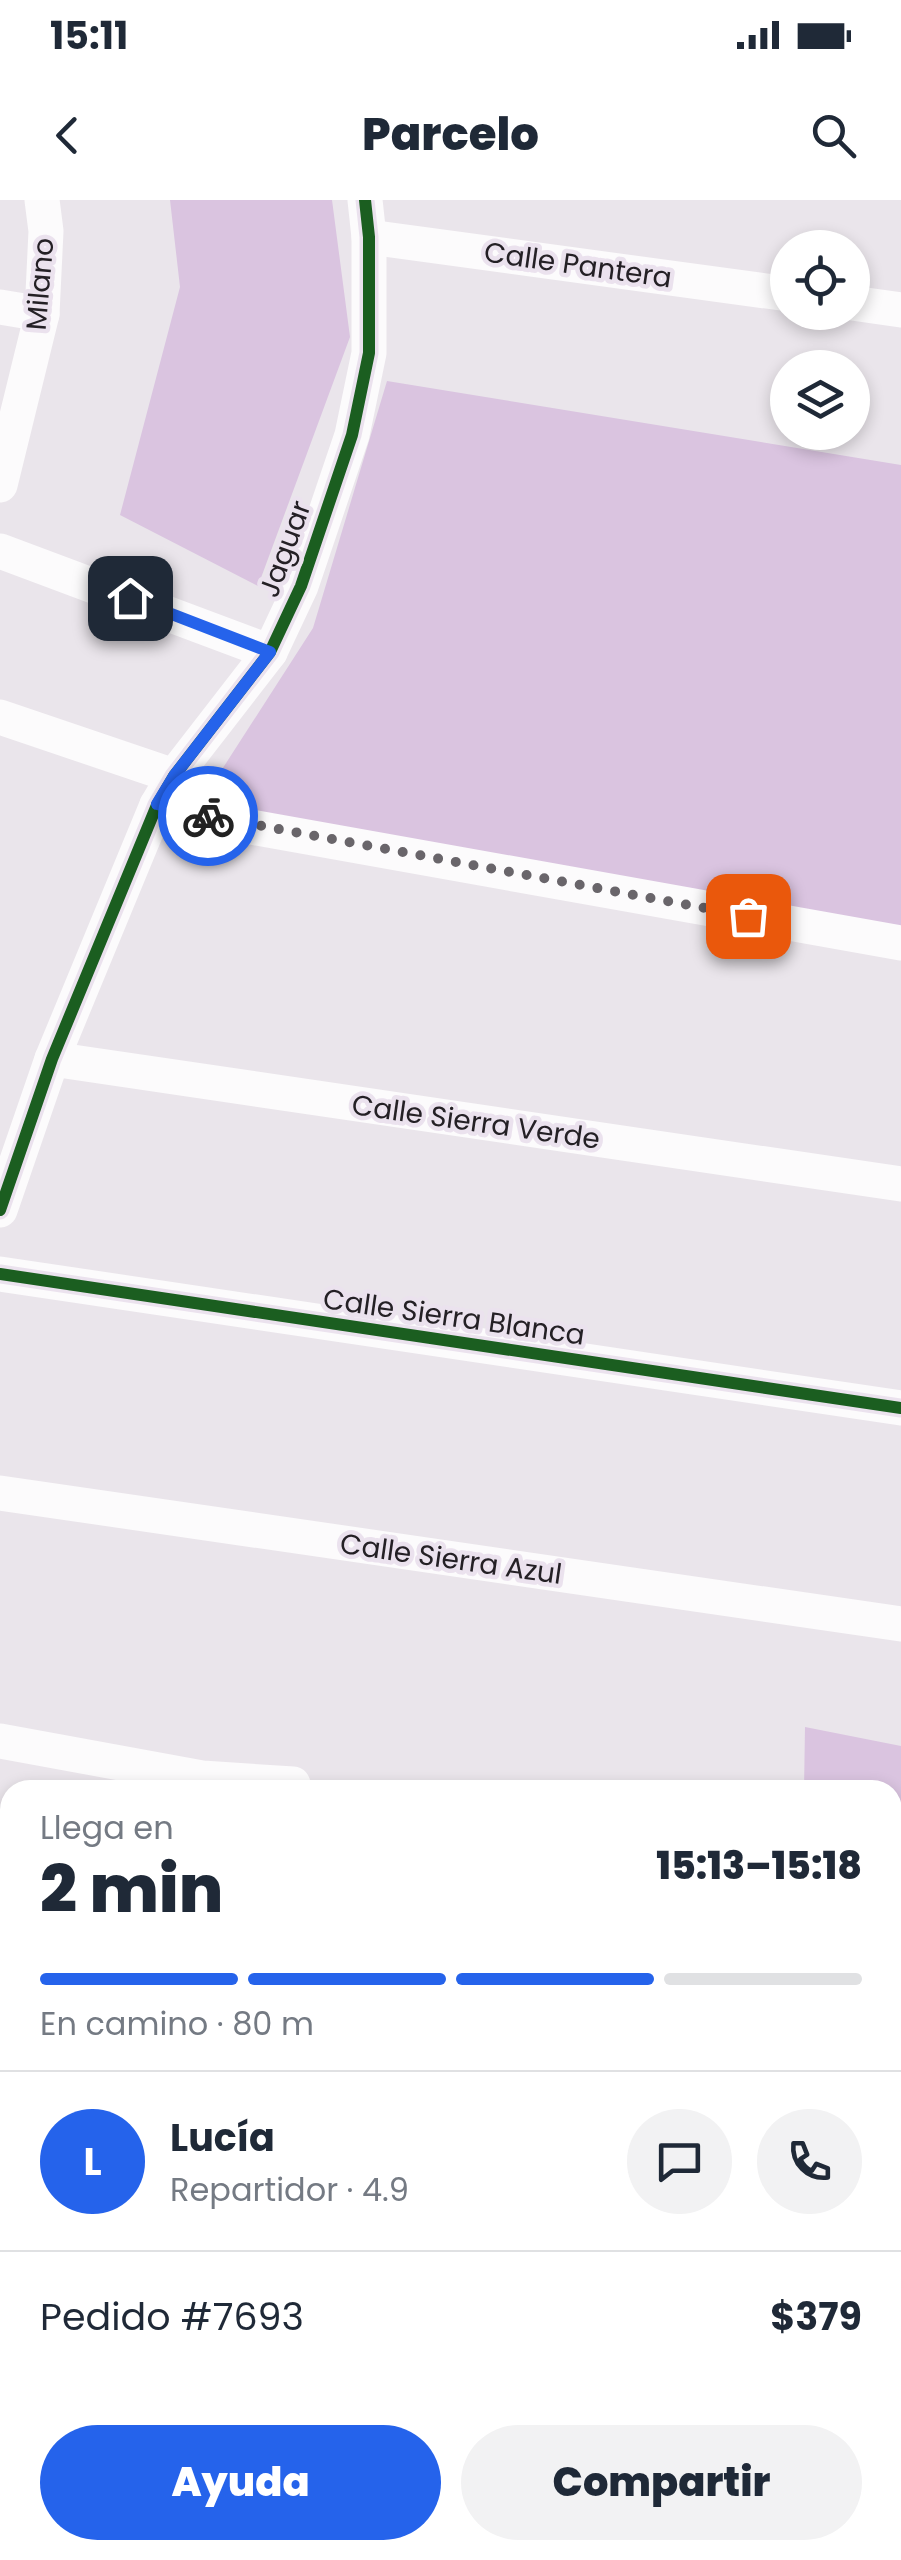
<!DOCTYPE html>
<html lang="es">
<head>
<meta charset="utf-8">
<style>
  :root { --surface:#fff; --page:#f2f2f3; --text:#1f2937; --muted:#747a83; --line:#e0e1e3; --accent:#2563eb }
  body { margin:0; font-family:Poppins,sans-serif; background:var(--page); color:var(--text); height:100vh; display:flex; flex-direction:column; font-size:38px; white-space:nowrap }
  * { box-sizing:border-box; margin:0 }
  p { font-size:32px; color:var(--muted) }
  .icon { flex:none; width:55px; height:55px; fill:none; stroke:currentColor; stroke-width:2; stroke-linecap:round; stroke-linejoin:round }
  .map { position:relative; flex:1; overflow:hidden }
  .panel { position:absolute; left:0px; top:1580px; width:902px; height:780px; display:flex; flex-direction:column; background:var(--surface); border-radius:30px 30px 0 0; box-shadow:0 5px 15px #0003 }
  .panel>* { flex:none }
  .buttons { position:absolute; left:770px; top:30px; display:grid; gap:20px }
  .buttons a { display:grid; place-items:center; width:100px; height:100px; border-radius:50%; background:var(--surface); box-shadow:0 5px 15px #0003; font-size:50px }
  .pin { position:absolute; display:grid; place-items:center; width:85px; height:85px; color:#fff; margin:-42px; border-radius:20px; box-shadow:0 5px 15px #0006 }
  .courier { position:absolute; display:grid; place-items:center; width:100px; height:100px; margin:-50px; border:8px solid #2563eb; border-radius:50%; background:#fff; color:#222; box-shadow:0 2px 12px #0007 }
  .overview em { font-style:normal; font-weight:800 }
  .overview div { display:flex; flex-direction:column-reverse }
  .overview { display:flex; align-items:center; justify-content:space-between; height:170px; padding:0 40px }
  h1 { font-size:65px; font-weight:800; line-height:75px }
  .bar { display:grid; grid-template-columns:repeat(4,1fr); gap:15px 10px; align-content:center; height:120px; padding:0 40px }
  .bar i { height:12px; border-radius:8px; background:var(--line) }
  .bar .current { background:var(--accent) }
  .bar p { grid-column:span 4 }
  .line { display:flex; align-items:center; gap:25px; padding:0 40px; border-top:2px solid var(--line) }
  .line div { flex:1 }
  .round { display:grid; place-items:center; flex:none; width:105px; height:105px; border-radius:52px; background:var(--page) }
  .action { display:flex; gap:20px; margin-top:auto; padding:20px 40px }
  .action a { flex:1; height:115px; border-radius:60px; background:var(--accent); color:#fff; font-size:40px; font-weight:800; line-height:115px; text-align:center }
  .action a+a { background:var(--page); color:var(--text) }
  .status { display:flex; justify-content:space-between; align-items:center; height:70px; padding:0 50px; background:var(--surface); direction:ltr }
  .status svg { height:28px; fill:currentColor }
  header { display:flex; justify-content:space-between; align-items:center; height:130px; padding:0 40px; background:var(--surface); font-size:45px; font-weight:800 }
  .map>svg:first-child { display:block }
  .green { fill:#dac4e0 }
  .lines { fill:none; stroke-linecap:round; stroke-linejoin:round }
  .path { stroke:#c8c6c9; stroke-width:6; stroke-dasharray:5 8; stroke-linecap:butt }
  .minor { stroke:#fcfbfc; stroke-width:35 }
  .cycleway-casing { stroke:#ebe2ee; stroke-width:19 }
  .cycleway { stroke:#1b5e20; stroke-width:12 }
  .done { stroke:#69656a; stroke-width:10; stroke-dasharray:0 18 }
  .route { stroke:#2563eb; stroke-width:12 }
  .labels { text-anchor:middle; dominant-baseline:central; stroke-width:9; stroke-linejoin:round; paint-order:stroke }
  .street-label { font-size:28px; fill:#242025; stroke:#ebe2ee }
</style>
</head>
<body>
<div class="status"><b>15:11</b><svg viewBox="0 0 49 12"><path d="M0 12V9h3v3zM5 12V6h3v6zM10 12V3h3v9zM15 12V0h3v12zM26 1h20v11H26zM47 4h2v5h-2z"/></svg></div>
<header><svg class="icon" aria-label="back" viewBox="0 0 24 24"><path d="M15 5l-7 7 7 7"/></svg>Parcelo<svg class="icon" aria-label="search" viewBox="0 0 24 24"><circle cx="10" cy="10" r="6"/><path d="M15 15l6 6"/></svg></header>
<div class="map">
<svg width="901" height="2360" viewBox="0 0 901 2360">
  <rect width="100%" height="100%" fill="#eae5eb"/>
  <g class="green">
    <polygon points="170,0 332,0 350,137 258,386 120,315 180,87"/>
    <polygon points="387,181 901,265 901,726 221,616 219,574 313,428"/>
    <polygon points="805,1527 901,1546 901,1802 892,1789 892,1590 804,1590"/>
    <polygon points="893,2245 901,2246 901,2360 251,2360 283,2350 892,2350"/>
  </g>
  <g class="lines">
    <g class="path">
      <polyline points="892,1725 901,1717"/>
      <polyline points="892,1735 901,1742"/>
    </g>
    <g class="minor">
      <polyline points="369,37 788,94"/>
      <polyline points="852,103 901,110"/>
      <polyline points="0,107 42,114"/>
      <polyline points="0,285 42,114 46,31 42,0"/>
      <polyline points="0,351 270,452"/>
      <polyline points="0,517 174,576"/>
      <polyline points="157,605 251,627 901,743"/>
      <polyline points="52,859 901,984"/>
      <polyline points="0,1010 52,859 157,605 174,576 270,452 301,386 352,235 369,153 369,37 365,0"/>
      <polyline points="0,1074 901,1208"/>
      <polyline points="0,1293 901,1424"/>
      <polyline points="0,1541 202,1578 293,1584"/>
      <polyline points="0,1731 10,1723"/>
      <polyline points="892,1854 901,1865"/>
      <polyline points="0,2016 10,2008"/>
      <polyline points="892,2086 901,2087"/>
      <polyline points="892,2144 901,2146"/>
      <polyline points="0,2307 10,2305"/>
      <polyline points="56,2360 85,2350"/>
    </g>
    <defs>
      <g id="cycleway">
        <polyline points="0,1010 52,859 157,605 174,576 270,452 301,386 352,235 369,153 369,37 365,0"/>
        <polyline points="0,1074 901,1208"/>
      </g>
    </defs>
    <use href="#cycleway" class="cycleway-casing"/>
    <use href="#cycleway" class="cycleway"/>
  </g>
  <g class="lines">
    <polyline class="done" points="208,616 748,716"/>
    <polyline class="route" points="130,398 270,452 174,576 157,604 208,616"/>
  </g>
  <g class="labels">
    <g class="street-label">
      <text transform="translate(578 65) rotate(8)">Calle Pantera</text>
      <text transform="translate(40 84) rotate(-85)">Milano</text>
      <text transform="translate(285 349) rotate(-70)">Jaguar</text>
      <text transform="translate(476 922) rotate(8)">Calle Sierra Verde</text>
      <text transform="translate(454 1117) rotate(8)">Calle Sierra Blanca</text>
      <text transform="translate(451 1359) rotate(8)">Calle Sierra Azul</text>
    </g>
  </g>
</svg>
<div class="buttons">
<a><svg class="icon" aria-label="locate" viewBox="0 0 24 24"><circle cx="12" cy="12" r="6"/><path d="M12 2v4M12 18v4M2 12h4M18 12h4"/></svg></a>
<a><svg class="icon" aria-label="layers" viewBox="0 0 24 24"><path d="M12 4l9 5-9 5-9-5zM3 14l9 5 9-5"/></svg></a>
</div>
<div class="pin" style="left:748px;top:716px;background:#ea580c"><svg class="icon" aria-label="bag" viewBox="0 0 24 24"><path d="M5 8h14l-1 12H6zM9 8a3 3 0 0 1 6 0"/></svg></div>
<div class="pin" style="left:130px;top:398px;background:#1f2937"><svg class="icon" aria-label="home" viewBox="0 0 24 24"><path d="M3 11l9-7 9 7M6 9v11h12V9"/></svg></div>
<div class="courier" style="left:208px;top:616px"><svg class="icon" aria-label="bike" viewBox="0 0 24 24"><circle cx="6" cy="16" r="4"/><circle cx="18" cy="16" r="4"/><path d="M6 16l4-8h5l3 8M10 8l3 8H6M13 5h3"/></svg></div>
<section class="panel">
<div class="overview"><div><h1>2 min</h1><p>Llega en</p></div><em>15:13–15:18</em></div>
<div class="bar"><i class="current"></i><i class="current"></i><i class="current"></i><i></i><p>En camino · 80 m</p></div>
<div class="line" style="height:180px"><b class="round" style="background:var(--accent);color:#fff">L</b><div><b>Lucía</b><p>Repartidor · 4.9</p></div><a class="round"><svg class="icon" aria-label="chat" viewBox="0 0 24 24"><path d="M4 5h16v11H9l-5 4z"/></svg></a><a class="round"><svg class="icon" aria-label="phone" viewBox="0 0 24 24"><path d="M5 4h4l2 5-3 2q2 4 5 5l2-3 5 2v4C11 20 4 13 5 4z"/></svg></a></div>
<div class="line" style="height:130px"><div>Pedido #7693</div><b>$379</b></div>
<div class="action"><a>Ayuda</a><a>Compartir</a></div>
</section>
</div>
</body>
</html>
